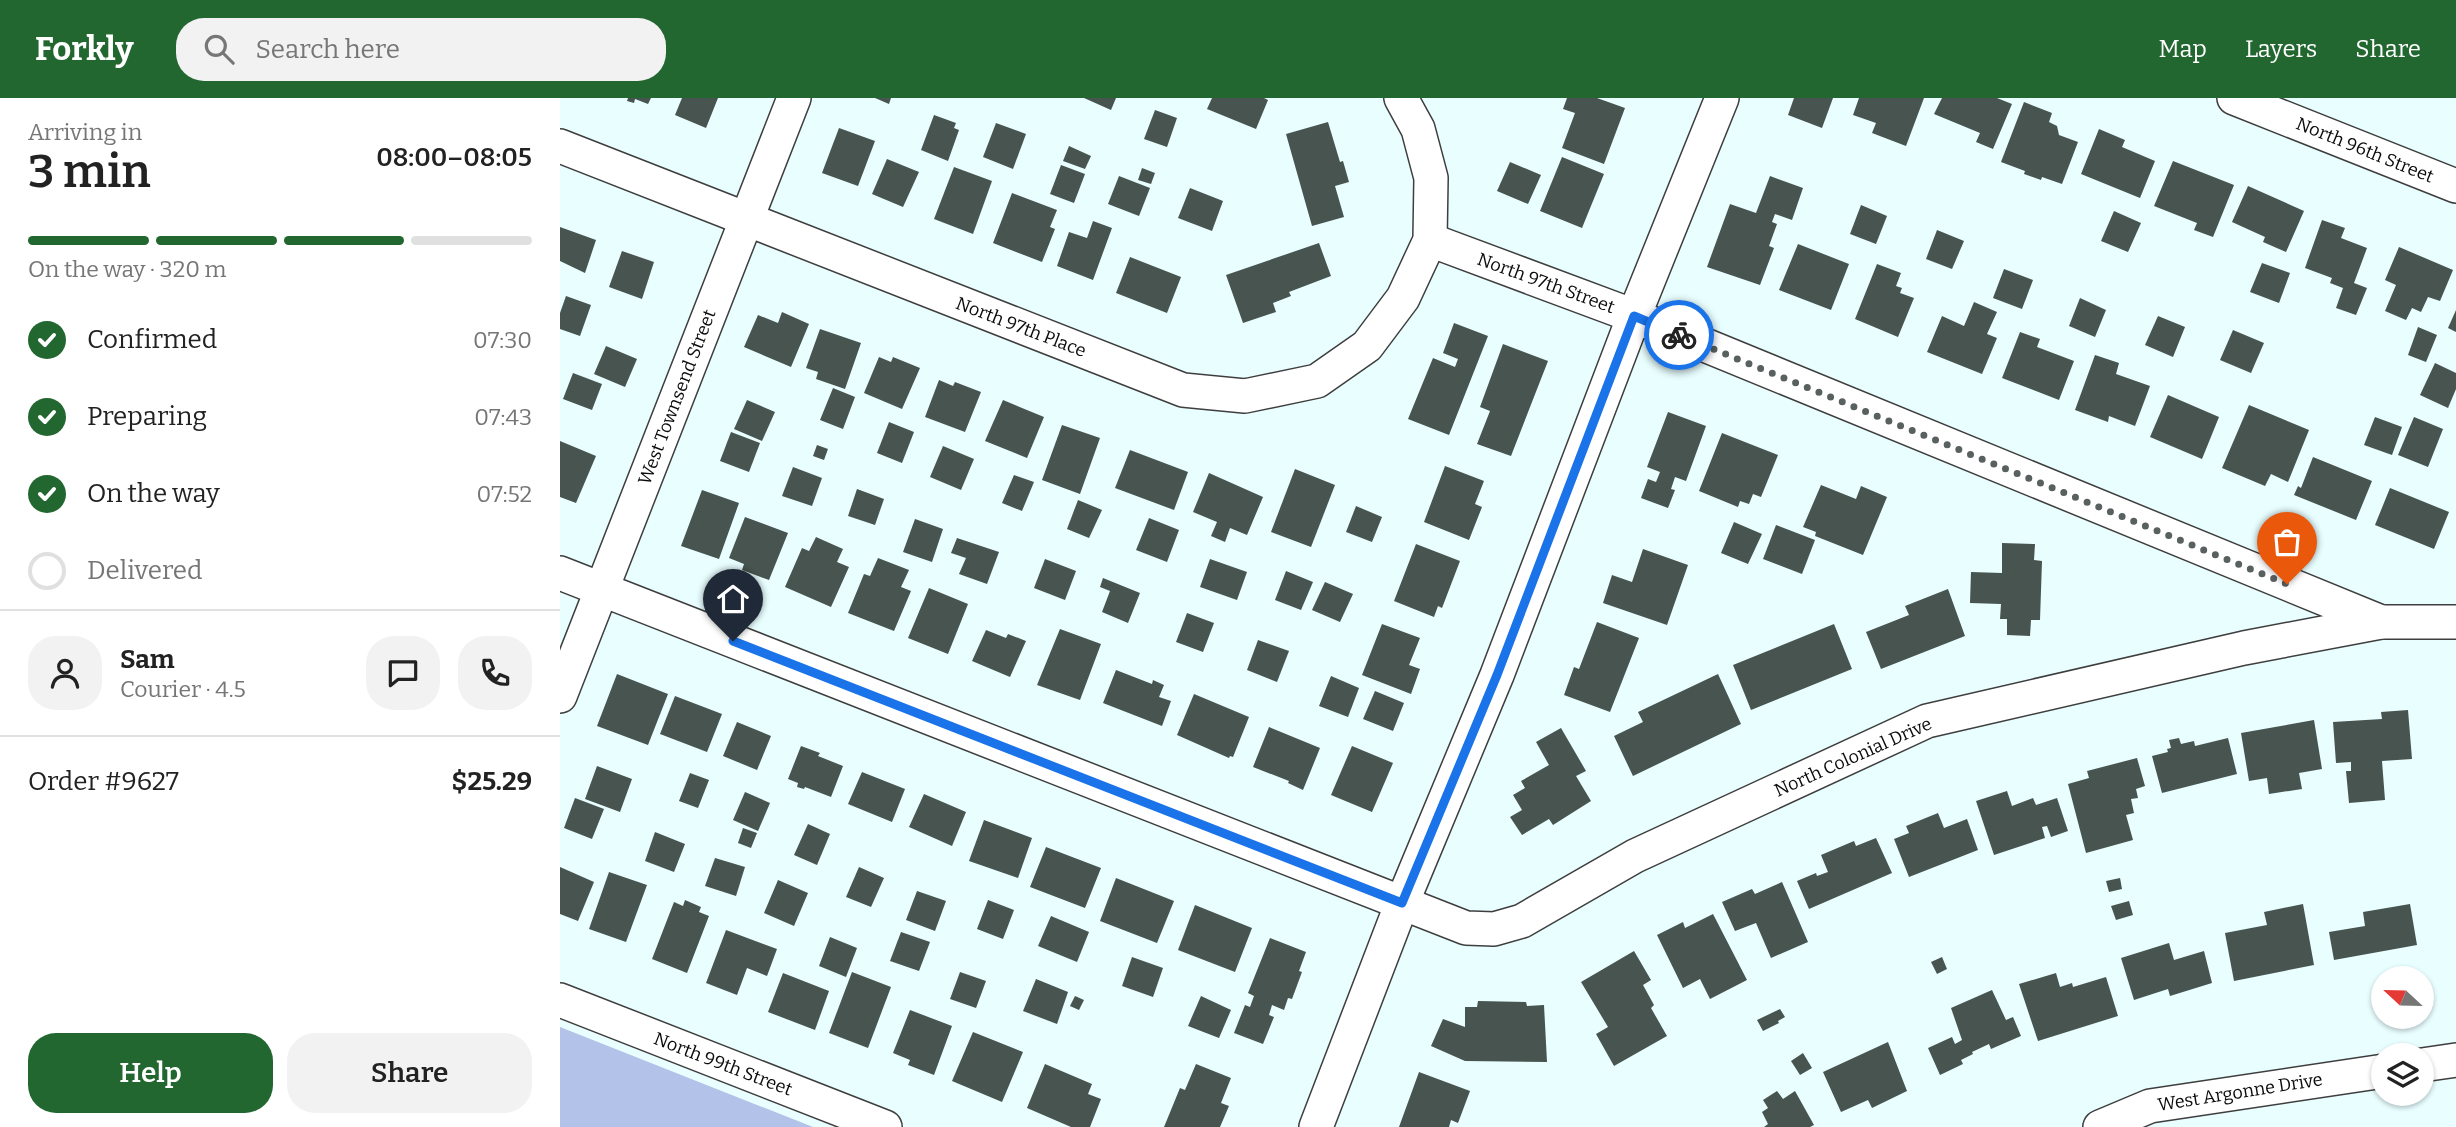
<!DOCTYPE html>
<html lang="en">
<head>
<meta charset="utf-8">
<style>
  :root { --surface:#fff; --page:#f2f2f2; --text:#222; --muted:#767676; --line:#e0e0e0; --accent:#226730 }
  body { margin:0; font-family:Bitter,serif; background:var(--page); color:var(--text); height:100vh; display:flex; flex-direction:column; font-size:26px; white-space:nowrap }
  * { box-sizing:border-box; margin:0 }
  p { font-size:23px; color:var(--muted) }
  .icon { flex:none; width:38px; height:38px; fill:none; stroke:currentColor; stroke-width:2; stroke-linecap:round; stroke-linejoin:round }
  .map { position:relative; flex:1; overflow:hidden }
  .details { display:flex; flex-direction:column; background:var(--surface); width:560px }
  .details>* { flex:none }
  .needle { width:46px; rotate:292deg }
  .buttons { position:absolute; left:1811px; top:868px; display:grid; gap:14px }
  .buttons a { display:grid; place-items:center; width:63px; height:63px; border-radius:50%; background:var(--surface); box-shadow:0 2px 5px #0004; font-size:35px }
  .pin { position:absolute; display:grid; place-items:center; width:60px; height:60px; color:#fff; margin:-72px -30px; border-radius:50% 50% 50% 0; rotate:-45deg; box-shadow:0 0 7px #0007 }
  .pin .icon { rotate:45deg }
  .courier { position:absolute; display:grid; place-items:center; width:70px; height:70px; margin:-35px; border:5px solid #1a73e8; border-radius:50%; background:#fff; color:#222; box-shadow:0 2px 9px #0007 }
  .head em { font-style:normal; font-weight:600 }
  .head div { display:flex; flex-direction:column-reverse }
  .head { display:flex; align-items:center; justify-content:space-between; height:119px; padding:0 28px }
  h1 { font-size:46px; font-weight:600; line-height:52px }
  .bar { display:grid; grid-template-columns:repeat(4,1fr); gap:10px 7px; align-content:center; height:84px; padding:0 28px }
  .bar i { height:9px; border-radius:5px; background:var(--line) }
  .bar .active { background:var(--accent) }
  .bar p { grid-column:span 4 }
  .line { display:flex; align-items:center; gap:18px; padding:0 28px; border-top:2px solid var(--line) }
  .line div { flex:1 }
  .round { display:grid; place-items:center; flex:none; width:74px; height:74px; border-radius:28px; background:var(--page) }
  ol { padding:0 28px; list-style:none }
  li { display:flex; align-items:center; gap:21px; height:77px }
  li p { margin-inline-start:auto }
  li .icon { padding:7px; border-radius:50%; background:var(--accent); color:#fff; stroke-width:4 }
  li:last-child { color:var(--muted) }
  li i { width:38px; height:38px; border:4px solid var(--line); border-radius:50% }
  .action { display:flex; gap:14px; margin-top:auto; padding:14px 28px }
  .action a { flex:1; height:80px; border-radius:28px; background:var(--accent); color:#fff; font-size:28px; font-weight:600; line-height:80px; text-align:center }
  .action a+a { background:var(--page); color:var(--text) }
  header { display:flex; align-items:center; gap:42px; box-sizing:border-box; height:98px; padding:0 35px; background:var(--accent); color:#fff }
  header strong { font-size:33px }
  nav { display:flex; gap:38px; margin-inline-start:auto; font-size:24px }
  .search { width:490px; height:63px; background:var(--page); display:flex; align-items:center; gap:18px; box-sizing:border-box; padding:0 24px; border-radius:28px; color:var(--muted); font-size:26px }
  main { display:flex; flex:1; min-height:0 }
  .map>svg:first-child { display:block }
  .green { fill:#b3c2e9 }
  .building { fill:#47544f }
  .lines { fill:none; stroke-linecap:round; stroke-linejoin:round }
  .street-casing { stroke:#3e3e3e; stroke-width:36 }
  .street { stroke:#fff; stroke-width:33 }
  .done { stroke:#596060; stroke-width:7; stroke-dasharray:0 12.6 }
  .route { stroke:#1a73e8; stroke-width:9 }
  .labels { text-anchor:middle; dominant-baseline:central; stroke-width:7; stroke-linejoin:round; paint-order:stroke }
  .street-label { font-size:18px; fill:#0b0b0b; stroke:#fff }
</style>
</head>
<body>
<header>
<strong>Forkly</strong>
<div class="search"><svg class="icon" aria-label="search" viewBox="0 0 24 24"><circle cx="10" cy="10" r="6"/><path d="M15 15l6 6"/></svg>Search here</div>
<nav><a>Map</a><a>Layers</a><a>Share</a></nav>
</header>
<main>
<section class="details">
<div class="head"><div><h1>3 min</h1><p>Arriving in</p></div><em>08:00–08:05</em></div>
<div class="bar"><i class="active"></i><i class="active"></i><i class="active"></i><i></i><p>On the way · 320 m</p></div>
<ol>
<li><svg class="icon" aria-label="check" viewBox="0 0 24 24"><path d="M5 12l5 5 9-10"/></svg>Confirmed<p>07:30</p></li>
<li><svg class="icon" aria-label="check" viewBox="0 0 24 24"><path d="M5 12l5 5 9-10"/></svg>Preparing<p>07:43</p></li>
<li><svg class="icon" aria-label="check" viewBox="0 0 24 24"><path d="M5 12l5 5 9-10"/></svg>On the way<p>07:52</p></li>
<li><i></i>Delivered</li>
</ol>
<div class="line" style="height:126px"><a class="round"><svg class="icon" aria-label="person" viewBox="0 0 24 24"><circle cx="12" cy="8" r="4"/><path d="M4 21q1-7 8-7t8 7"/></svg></a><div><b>Sam</b><p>Courier · 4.5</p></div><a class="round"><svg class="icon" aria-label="chat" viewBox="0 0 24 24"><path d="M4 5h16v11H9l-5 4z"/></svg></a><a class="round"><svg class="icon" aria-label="phone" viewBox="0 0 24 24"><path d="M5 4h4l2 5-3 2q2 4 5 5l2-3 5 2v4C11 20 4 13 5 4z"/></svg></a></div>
<div class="line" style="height:91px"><div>Order #9627</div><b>$25.29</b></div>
<div class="action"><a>Help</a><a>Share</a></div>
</section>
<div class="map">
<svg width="1896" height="1029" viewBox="0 0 1896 1029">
  <rect width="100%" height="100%" fill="#e9feff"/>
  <polygon class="green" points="0,929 253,1029 0,1029"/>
  <g class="building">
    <polygon points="68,0 91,0 88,6 75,1 74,5 67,3"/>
    <polygon points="122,0 158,0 146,30 115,17"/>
    <polygon points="315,0 331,0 329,6"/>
    <polygon points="524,0 556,0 551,12"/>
    <polygon points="652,0 704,0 708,2 696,31 647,11"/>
    <polygon points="1007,0 1037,0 1065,10 1044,66 1002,50 1015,15 1003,11"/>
    <polygon points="1234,0 1273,0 1262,30 1228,17"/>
    <polygon points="1299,0 1364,0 1346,48 1312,35 1316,25 1293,17"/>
    <polygon points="1382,0 1437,0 1452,6 1433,51 1416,44 1420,35 1374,16"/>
    <polygon points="1464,4 1492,15 1489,24 1497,28 1499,37 1518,44 1502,86 1482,79 1481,82 1464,76 1465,73 1441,64"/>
    <polygon points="595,12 617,20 607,49 584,41"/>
    <polygon points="374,17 396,25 394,30 399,32 388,63 361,52"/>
    <polygon points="768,24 780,64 783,63 789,84 775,88 784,119 752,128 726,36"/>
    <polygon points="436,25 466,36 453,71 423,59"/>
    <polygon points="279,30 315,43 298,88 262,75"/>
    <polygon points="1539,31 1565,42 1562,49 1595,63 1580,100 1521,76"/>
    <polygon points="509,48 531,58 525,71 503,63"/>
    <polygon points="1002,59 1044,76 1022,130 980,113"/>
    <polygon points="327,61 359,74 343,109 312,96"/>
    <polygon points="1613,63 1674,87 1653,139 1634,132 1637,125 1594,108"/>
    <polygon points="950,64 981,77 968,106 937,93"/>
    <polygon points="501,67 525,76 514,105 490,96"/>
    <polygon points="394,69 432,83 413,136 374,121"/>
    <polygon points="582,70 595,75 591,86 578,82"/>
    <polygon points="559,78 590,90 579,118 548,106"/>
    <polygon points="1210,78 1243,90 1232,122 1215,116 1212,124 1217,126 1209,148 1214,150 1200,187 1147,169 1170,106 1196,115"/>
    <polygon points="1688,88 1744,113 1726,154 1703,144 1705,139 1672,124"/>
    <polygon points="630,90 663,103 652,133 618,120"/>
    <polygon points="452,95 497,112 490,129 495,131 482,164 433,145"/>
    <polygon points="1301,107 1327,118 1316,146 1290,136"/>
    <polygon points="1554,113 1581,125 1568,154 1541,143"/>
    <polygon points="1762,122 1785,130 1781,140 1807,150 1794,185 1807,190 1796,217 1776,210 1783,190 1770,185 1772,180 1745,170"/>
    <polygon points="533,123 552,130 533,182 497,168 509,134 527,140"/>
    <polygon points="0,129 36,142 25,175 0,163"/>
    <polygon points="1377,132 1404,143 1392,171 1366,161"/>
    <polygon points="759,145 771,178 729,194 731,198 713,205 716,214 683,225 666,177"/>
    <polygon points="1238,146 1289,166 1271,212 1219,192"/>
    <polygon points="1839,149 1893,172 1880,203 1868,199 1861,214 1852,210 1846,222 1825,213 1836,187 1825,182"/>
    <polygon points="62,153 94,164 82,201 49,189"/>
    <polygon points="570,159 621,179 607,215 556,195"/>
    <polygon points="1702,165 1730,175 1719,205 1690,194"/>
    <polygon points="1317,166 1341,175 1336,188 1342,190 1340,195 1354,200 1338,239 1295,221"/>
    <polygon points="1444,171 1473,182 1462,211 1433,200"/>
    <polygon points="6,198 31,207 20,238 0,231 0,215"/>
    <polygon points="1520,200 1546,212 1535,239 1509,228"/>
    <polygon points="1414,204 1437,214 1427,236 1437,240 1422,276 1367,254 1382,218 1404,228"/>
    <polygon points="1896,212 1896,234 1888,230"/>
    <polygon points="222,214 249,226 231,269 184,249 198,217 218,225"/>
    <polygon points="1598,218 1625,229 1613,259 1585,247"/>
    <polygon points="894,225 928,238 889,337 848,321 873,260 895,269 898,261 883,255"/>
    <polygon points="1858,229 1877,237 1866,264 1848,257"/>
    <polygon points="260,231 301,245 285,291 256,281 258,274 246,270"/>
    <polygon points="1673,232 1704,245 1691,275 1660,262"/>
    <polygon points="1460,234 1480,241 1477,249 1514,263 1499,302 1442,280"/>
    <polygon points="943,246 988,263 951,358 917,346 930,313 920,309"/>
    <polygon points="46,248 77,261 65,289 34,276"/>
    <polygon points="1535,257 1559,265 1556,276 1590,288 1575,328 1549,318 1548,324 1515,312"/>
    <polygon points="319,259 331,264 333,259 360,270 342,311 304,295"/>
    <polygon points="1875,265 1896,275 1896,291 1888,310 1860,297"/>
    <polygon points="13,275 42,286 32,312 3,301"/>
    <polygon points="379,282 393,288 395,284 421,294 405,334 365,319"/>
    <polygon points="273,290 295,299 283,331 260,322"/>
    <polygon points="1608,297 1659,319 1642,361 1590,339"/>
    <polygon points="187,302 215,314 202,343 174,331"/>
    <polygon points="443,302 484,319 467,360 425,343"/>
    <polygon points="1689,307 1749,332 1728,384 1711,376 1705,388 1662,370"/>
    <polygon points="1108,314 1146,328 1126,383 1115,379 1111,391 1115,392 1108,410 1081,400 1088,381 1096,384 1100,374 1087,369"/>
    <polygon points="1815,319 1842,329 1832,357 1804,347"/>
    <polygon points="1854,319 1883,331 1868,369 1838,357"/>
    <polygon points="329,324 354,334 342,365 317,355"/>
    <polygon points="502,327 540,340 520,396 482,382"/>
    <polygon points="171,334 200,345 189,374 160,363"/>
    <polygon points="1162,335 1218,357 1201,399 1193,396 1189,406 1180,403 1178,409 1139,393"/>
    <polygon points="0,343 36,358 16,405 0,399"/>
    <polygon points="257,347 268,351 264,362 253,358"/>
    <polygon points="383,348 414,361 401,392 370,379"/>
    <polygon points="570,352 628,374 614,412 555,390"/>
    <polygon points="1753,359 1812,383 1796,422 1734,397 1738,388 1741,390"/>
    <polygon points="885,368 924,383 915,406 922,409 909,442 864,424"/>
    <polygon points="233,369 262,380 252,408 222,398"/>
    <polygon points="735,371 775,387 751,449 711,434"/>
    <polygon points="649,375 703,399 687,437 670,430 665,444 651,438 657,424 633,414"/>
    <polygon points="454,377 474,384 462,413 442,405"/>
    <polygon points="1261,387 1296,401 1301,388 1327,399 1303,457 1255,438 1256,434 1243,429"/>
    <polygon points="1830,390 1889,414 1874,451 1815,427"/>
    <polygon points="297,391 324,401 315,427 288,418"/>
    <polygon points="142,392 179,405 159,461 121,448"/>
    <polygon points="518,402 542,412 529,440 507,431"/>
    <polygon points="796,408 822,419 812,444 786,434"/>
    <polygon points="185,419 228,435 209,482 182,472 184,466 169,460"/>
    <polygon points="589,420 619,432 607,464 576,452"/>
    <polygon points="355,421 383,431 372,464 343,454"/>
    <polygon points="1174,424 1202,436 1188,466 1161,455"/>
    <polygon points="1216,427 1255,442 1242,476 1203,461"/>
    <polygon points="256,439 283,451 277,464 289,469 271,509 225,489 242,450 249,453"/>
    <polygon points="397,440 439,454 427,486 399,476 406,460 391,455"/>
    <polygon points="1442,445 1475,446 1474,462 1482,463 1480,522 1471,522 1470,538 1447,537 1447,521 1440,521 1441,506 1410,505 1411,474 1442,475"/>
    <polygon points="856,446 900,463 882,510 878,508 874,519 834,503"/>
    <polygon points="1083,451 1128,467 1107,527 1043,505 1052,477 1072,484"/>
    <polygon points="318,460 349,472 341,489 351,493 334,533 288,515 304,476 310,478"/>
    <polygon points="485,461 516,473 505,502 474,490"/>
    <polygon points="650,461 687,474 677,502 640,489"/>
    <polygon points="726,473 753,484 741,512 715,502"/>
    <polygon points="543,480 580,495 568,525 542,514 550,493 540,489"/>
    <polygon points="765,484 793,496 780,524 752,512"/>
    <polygon points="369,490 408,506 388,556 348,540"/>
    <polygon points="1388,491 1405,538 1321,571 1306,534 1349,517 1345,508"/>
    <polygon points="627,515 654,525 643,554 616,544"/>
    <polygon points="1037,524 1079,540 1050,614 1004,597 1014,569 1019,571"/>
    <polygon points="822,526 860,540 849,567 860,571 851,596 802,577"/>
    <polygon points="1274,526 1292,571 1191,612 1173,567"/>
    <polygon points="500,531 541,546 520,602 477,587"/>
    <polygon points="426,532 446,540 448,536 466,543 450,579 412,563"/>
    <polygon points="698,542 729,553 717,584 687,572"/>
    <polygon points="556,572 592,586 593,582 604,587 599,599 611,603 602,628 543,605"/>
    <polygon points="57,576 108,596 88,647 37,628"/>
    <polygon points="1158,576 1181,626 1073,678 1054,638 1083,624 1078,614"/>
    <polygon points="771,578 799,590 788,619 759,608"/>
    <polygon points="815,593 844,605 833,633 803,621"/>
    <polygon points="634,596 689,619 673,659 670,658 669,660 617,637"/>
    <polygon points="115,598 162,616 147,654 100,636"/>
    <polygon points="1848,612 1852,661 1822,663 1825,702 1789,705 1786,673 1791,673 1791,664 1776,665 1773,624 1822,621 1821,614"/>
    <polygon points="1754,622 1762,671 1739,675 1742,691 1709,696 1707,680 1689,683 1681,635"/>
    <polygon points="177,624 211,638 197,672 163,658"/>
    <polygon points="709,629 760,650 743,692 728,685 729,683 693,669"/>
    <polygon points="1001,630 1026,673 1016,678 1031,703 993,727 989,721 962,737 950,719 962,712 953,697 965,690 961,683 989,667 976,644"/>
    <polygon points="1619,640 1621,646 1634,643 1635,648 1668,640 1677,676 1602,695 1592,658 1608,654 1607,651 1611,650 1609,642"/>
    <polygon points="241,648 260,655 258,658 283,668 271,699 245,689 244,691 237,689 238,685 228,681"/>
    <polygon points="792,648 833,665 812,714 771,697"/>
    <polygon points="1577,660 1585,688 1576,691 1578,700 1571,701 1574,715 1566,717 1573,742 1526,755 1508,686 1529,680 1527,673"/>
    <polygon points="37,668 72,681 60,714 25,701"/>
    <polygon points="302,674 345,691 332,724 288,706"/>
    <polygon points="130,675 149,682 138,710 119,703"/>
    <polygon points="1447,693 1452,708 1473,700 1476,707 1497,700 1508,733 1491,739 1487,728 1482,729 1485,740 1434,757 1416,703"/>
    <polygon points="185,694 210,705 198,733 173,722"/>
    <polygon points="364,696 406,714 392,748 349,729"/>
    <polygon points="15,700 44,711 32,741 4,730"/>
    <polygon points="1378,715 1384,730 1407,721 1418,752 1349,779 1334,741 1349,735 1346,728"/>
    <polygon points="424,722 472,740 458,780 409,763"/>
    <polygon points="248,726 270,736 257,767 234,757"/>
    <polygon points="183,730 197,735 191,750 178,745"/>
    <polygon points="95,734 125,746 114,774 85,763"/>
    <polygon points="1316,740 1332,775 1249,811 1237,783 1256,775 1257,778 1268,774 1261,757 1294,743 1296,748"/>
    <polygon points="486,749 541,770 525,810 470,789"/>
    <polygon points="155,760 185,769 176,798 145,788"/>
    <polygon points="0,769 34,784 18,823 0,816"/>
    <polygon points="299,769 324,780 311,809 286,799"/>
    <polygon points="49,774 87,787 66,844 29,831"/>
    <polygon points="556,780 614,803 597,845 540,823"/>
    <polygon points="1560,780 1562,791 1549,794 1546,783"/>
    <polygon points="218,782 248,795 234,828 204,815"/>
    <polygon points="1222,784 1248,844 1211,860 1196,825 1175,833 1162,804 1192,791 1195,796"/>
    <polygon points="357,793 386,803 375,833 346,822"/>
    <polygon points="125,802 141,809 139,814 149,818 127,875 92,861 114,804 123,808"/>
    <polygon points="428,802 454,812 443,841 417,831"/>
    <polygon points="1569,803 1573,817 1556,822 1551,808"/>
    <polygon points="1743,806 1754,867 1674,883 1665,835 1707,827 1704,814"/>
    <polygon points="1850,806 1857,847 1774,862 1769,834 1805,828 1803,814"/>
    <polygon points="635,807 692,830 675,874 618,852"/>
    <polygon points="1153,816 1187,882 1150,901 1140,881 1123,890 1097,837 1123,824 1125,830"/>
    <polygon points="491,818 529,834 517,864 478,848"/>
    <polygon points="166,832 217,851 207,878 187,870 177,897 146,885"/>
    <polygon points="341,834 370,844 359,873 330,863"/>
    <polygon points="270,839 297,850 286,879 259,868"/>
    <polygon points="710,840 746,854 739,873 742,874 732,901 728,900 724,912 712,907 709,917 714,919 703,946 674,935 685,907 690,909 694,898 688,895"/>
    <polygon points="1609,845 1614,862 1644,853 1652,885 1610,898 1608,891 1574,902 1561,860"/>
    <polygon points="1074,853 1091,882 1083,887 1094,907 1091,910 1107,938 1054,968 1036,936 1048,929 1021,884"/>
    <polygon points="572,859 603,870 593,899 562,888"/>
    <polygon points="1382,859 1387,871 1377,876 1371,864"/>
    <polygon points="292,874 331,889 308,950 269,935"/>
    <polygon points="400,874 426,883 416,910 390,901"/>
    <polygon points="223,875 269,893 255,932 208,914"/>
    <polygon points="1496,875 1500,889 1512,885 1513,889 1546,879 1558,918 1478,943 1459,886"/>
    <polygon points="476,881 508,894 497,926 463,913"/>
    <polygon points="1432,892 1446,922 1453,919 1461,938 1431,951 1429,946 1412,954 1413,956 1401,962 1403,966 1380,977 1368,950 1392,939 1395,946 1402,942 1391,910"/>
    <polygon points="515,898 524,902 519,912 510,908"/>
    <polygon points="641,898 671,912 659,940 628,928"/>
    <polygon points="918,903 966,904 967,908 984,907 987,964 905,963 871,948 883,921 905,929 905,909 917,909"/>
    <polygon points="1220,911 1225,919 1218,923 1219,925 1203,933 1197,922"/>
    <polygon points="350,912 392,928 374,977 348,967 350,962 333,955"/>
    <polygon points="413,934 463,954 442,1004 392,983"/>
    <polygon points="1328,944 1347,993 1312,1010 1308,1002 1281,1014 1263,974"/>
    <polygon points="1243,955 1252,970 1240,977 1231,963"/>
    <polygon points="485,966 532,986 528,996 541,1001 530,1029 511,1029 467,1010"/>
    <polygon points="636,966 671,980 661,1005 669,1008 660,1029 604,1029 620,990 625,992"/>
    <polygon points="859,974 910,993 898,1025 891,1022 889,1029 839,1029"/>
    <polygon points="1217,993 1223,1001 1235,993 1254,1027 1250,1029 1204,1029 1208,1026 1202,1014 1208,1010 1203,1002"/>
  </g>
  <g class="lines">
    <defs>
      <g id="street">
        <polyline points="1674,0 1896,88"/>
        <polyline points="0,48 623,292 685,298 757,283 807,248 843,200 870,142 871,80 858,31 841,0"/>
        <polyline points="870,142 1074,218 1821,524"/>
        <polyline points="0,475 906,830 934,831 962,823 1075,758 1367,623 1684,550 1821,524 1896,524"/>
        <polyline points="0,598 234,0"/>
        <polyline points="0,902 325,1029"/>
        <polyline points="1862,967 1896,962"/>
        <polyline points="756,1029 842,805 937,577 1074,218 1162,0"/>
        <polyline points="1540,1029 1590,1008 1824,973"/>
      </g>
    </defs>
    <use href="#street" class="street-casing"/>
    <use href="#street" class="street"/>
  </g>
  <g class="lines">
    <polyline class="done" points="1119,237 1727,486"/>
    <polyline class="route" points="173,543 842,805 937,577 1074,218 1119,237"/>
  </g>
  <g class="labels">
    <g class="street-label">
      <text transform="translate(1805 52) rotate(22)">North 96th Street</text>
      <text transform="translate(986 185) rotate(20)">North 97th Street</text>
      <text transform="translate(461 229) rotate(21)">North 97th Place</text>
      <text transform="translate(117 299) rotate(-69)">West Townsend Street</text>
      <text transform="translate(1293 659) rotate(-24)">North Colonial Drive</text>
      <text transform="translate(163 966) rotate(21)">North 99th Street</text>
      <text transform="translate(1680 994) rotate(-9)">West Argonne Drive</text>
    </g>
  </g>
</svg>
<div class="buttons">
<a><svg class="needle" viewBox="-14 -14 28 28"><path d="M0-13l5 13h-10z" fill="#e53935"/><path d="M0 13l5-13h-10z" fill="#767676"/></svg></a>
<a><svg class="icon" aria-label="layers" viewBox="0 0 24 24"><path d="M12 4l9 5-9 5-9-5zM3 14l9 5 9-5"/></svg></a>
</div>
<div class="pin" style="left:1727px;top:486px;background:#ea580c"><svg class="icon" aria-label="bag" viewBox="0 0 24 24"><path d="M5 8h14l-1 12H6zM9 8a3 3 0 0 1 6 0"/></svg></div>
<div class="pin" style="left:173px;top:543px;background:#1f2937"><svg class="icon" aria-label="home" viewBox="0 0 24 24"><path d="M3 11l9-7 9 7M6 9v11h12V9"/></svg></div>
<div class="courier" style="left:1119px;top:237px"><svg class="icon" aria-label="bike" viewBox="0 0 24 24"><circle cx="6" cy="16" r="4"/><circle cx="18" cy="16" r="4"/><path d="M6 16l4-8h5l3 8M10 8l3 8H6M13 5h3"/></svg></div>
</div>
</main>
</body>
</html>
